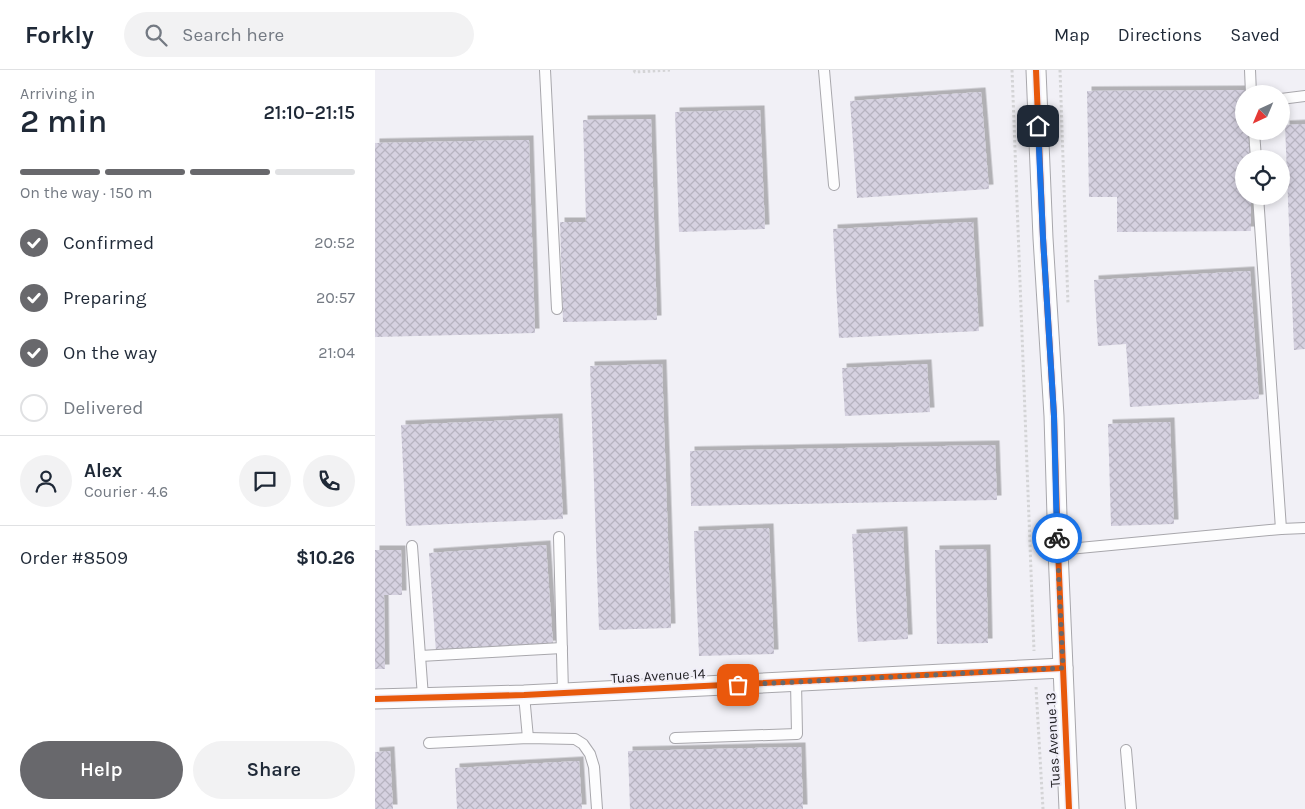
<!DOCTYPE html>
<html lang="en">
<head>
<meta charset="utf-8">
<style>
  :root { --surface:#fff; --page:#f2f2f3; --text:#1f2937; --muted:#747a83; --line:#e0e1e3; --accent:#68686c }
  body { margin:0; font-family:Karla,sans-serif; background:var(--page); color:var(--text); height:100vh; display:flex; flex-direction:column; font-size:19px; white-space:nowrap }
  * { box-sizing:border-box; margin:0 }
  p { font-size:16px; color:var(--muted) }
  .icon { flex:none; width:28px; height:28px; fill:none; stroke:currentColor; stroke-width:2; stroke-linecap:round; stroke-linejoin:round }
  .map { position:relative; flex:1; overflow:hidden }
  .side { display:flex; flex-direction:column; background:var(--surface); width:375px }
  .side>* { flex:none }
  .needle { width:32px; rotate:224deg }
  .tools { position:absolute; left:860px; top:15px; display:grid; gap:10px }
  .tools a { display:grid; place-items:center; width:55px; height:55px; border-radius:50%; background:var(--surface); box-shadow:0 2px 8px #0003; font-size:25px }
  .pin { position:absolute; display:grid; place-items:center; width:42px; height:42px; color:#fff; margin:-21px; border-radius:10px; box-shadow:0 2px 8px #0006 }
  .courier { position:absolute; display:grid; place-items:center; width:50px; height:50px; margin:-25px; border:4px solid #1a73e8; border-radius:50%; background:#fff; color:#222; box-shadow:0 1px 6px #0007 }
  .overview em { font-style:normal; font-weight:600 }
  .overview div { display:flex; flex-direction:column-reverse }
  .overview { display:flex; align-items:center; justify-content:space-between; height:85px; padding:0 20px }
  h1 { font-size:32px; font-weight:600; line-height:38px }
  .bar { display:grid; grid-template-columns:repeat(4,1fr); gap:8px 5px; align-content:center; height:60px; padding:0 20px }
  .bar i { height:6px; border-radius:4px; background:var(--line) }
  .bar .selected { background:var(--accent) }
  .bar p { grid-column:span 4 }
  .line { display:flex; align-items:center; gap:12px; padding:0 20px; border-top:1px solid var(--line) }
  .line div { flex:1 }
  .round { display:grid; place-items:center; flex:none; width:52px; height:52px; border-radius:26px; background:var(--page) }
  ol { padding:0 20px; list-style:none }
  li { display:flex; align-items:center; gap:15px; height:55px }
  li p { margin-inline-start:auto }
  li .icon { padding:5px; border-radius:50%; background:var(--accent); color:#fff; stroke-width:4 }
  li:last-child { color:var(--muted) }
  li i { width:28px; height:28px; border:2px solid var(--line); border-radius:50% }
  .primary-button { display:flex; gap:10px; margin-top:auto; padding:10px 20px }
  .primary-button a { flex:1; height:58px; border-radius:30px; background:var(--accent); color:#fff; font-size:20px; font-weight:600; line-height:58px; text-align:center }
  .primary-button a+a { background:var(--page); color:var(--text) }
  header { display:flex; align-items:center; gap:30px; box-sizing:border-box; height:70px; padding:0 25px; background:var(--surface); border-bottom:1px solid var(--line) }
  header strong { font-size:24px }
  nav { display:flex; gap:28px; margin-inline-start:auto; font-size:18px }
  .search { width:350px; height:45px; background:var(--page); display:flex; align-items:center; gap:12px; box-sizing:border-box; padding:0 18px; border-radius:28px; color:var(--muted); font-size:19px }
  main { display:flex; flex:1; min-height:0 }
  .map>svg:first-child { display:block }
  .building { fill:url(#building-cross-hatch); filter:url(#shadow) }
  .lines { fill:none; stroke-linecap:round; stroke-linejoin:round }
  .service-casing { stroke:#a8a7ac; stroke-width:12 }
  .minor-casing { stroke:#a8a7ac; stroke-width:21 }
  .path { stroke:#d4d4d6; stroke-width:3; stroke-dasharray:2.5 2.5; stroke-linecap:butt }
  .service { stroke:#fdfdfe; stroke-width:10 }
  .minor { stroke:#fdfdfe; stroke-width:19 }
  .cycleway-casing { stroke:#f0eef8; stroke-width:9 }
  .cycleway { stroke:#e8590c; stroke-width:6 }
  .done { stroke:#68686c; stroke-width:5; stroke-dasharray:0 9 }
  .route { stroke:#1a73e8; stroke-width:6 }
  .labels { text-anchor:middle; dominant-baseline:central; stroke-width:4; stroke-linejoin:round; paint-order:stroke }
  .street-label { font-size:14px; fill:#1f1e22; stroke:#f0eef8 }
</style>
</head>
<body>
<header>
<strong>Forkly</strong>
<div class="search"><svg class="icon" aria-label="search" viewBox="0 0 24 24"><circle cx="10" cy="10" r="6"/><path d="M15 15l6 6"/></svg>Search here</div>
<nav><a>Map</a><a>Directions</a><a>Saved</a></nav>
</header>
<main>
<section class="side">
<div class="overview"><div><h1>2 min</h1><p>Arriving in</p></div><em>21:10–21:15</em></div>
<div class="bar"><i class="selected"></i><i class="selected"></i><i class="selected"></i><i></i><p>On the way · 150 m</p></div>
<ol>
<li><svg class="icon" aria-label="check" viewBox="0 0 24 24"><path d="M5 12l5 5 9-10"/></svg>Confirmed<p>20:52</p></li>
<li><svg class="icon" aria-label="check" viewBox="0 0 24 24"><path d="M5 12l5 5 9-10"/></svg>Preparing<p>20:57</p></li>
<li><svg class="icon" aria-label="check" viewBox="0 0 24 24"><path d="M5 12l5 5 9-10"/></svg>On the way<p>21:04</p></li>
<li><i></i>Delivered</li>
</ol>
<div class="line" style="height:90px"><a class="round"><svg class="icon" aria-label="person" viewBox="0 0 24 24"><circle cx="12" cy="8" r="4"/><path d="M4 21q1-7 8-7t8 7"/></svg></a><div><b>Alex</b><p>Courier · 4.6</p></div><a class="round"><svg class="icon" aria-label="chat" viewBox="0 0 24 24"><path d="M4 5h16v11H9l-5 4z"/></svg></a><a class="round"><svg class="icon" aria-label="phone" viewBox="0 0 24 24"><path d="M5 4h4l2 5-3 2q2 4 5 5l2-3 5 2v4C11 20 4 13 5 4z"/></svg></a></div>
<div class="line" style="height:65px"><div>Order #8509</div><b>$10.26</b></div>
<div class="primary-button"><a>Help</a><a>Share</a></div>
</section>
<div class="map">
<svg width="930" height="739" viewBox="0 0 930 739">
  <defs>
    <pattern id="building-cross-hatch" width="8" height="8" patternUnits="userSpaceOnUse" patternTransform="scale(1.25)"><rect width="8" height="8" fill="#d6d2e1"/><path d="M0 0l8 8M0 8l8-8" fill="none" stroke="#b7b4c1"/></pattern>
    <filter id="shadow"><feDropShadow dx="4.5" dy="-4.5" stdDeviation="0" flood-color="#0004"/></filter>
  </defs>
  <rect width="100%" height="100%" fill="#f1f0f6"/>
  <g class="building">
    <polygon points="875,20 875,24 869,24 869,61 875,61 876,89 869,89 869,126 876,126 876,161 742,162 742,127 714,127 712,21"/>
    <polygon points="606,22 614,119 482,128 475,31"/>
    <polygon points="385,40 390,159 304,162 300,42"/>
    <polygon points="276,49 282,250 188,252 185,152 211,152 208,50"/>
    <polygon points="930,54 930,279 919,280 910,55"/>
    <polygon points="154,70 160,263 0,267 0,73"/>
    <polygon points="598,152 604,261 464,268 458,159"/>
    <polygon points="875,201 884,329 755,337 751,274 723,276 719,210"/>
    <polygon points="287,294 296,558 224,560 215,296"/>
    <polygon points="552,294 555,342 470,346 467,298"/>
    <polygon points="183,348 188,449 31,456 26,355"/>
    <polygon points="795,352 799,454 736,456 733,354"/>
    <polygon points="620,375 622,430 316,436 315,381"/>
    <polygon points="394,458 399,584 324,586 319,461"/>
    <polygon points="528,461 533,569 483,572 477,464"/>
    <polygon points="171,475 178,575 61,582 54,483"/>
    <polygon points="611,479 613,573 562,574 560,480"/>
    <polygon points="0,480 26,480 27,525 9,525 10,599 0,599"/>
    <polygon points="426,677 428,739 255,739 253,681"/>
    <polygon points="15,681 18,739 0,739 0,682"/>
    <polygon points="204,691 207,739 82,739 80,698"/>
  </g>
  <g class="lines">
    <defs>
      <g id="service">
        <polyline points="170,0 182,239"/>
        <polyline points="449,0 459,115"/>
        <polyline points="875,0 876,24"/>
        <polyline points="906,29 930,26"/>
        <polyline points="879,61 881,89"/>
        <polyline points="883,126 906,459"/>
        <polyline points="184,467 188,623"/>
        <polyline points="37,476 48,627"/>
        <polyline points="683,480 906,459 930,458"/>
        <polyline points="45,586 187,578"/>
        <polyline points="149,625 153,668"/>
        <polyline points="300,668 422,664 421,612"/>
        <polyline points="54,673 153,668 200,669 208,674 215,684 219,697 222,739"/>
        <polyline points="751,680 756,739"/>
      </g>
      <g id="minor">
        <polyline points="661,0 668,168 679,346 683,480 694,739"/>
        <polyline points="0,629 149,625 688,598"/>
      </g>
    </defs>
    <use href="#service" class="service-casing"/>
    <use href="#minor" class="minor-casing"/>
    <g class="path">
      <polyline points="259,0 260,2 295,0"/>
      <polyline points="637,0 659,581"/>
      <polyline points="685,0 693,234"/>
      <polyline points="661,617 668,739"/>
    </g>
    <use href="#service" class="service"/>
    <use href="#minor" class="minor"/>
    <defs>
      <g id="cycleway">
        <polyline points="661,0 668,168 679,346 683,480 694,739"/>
        <polyline points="0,629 149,625 688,598"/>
      </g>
    </defs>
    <use href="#cycleway" class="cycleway-casing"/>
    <use href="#cycleway" class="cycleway"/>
  </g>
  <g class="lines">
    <polyline class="done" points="363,615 688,598 682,468"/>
    <polyline class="route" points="663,56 668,168 679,346 682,468"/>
  </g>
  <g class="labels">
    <g class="street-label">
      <text transform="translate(283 606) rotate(-3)">Tuas Avenue 14</text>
      <text transform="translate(678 670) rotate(-93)">Tuas Avenue 13</text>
    </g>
  </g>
</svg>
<div class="tools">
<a><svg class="needle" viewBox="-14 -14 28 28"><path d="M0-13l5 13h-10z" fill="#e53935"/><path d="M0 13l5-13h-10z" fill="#747a83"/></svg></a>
<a><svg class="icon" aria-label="locate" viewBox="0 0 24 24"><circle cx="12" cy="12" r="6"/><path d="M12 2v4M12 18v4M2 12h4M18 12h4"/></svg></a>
</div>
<div class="pin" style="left:363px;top:615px;background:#ea580c"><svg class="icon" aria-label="bag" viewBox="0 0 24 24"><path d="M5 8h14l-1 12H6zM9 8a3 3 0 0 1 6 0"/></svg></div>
<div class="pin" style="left:663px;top:56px;background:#1f2937"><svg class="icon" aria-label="home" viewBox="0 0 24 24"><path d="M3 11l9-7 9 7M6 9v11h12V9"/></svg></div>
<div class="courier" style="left:682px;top:468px"><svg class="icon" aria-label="bike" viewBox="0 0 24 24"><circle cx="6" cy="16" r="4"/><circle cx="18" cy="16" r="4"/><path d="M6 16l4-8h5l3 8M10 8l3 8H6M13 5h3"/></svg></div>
</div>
</main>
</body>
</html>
